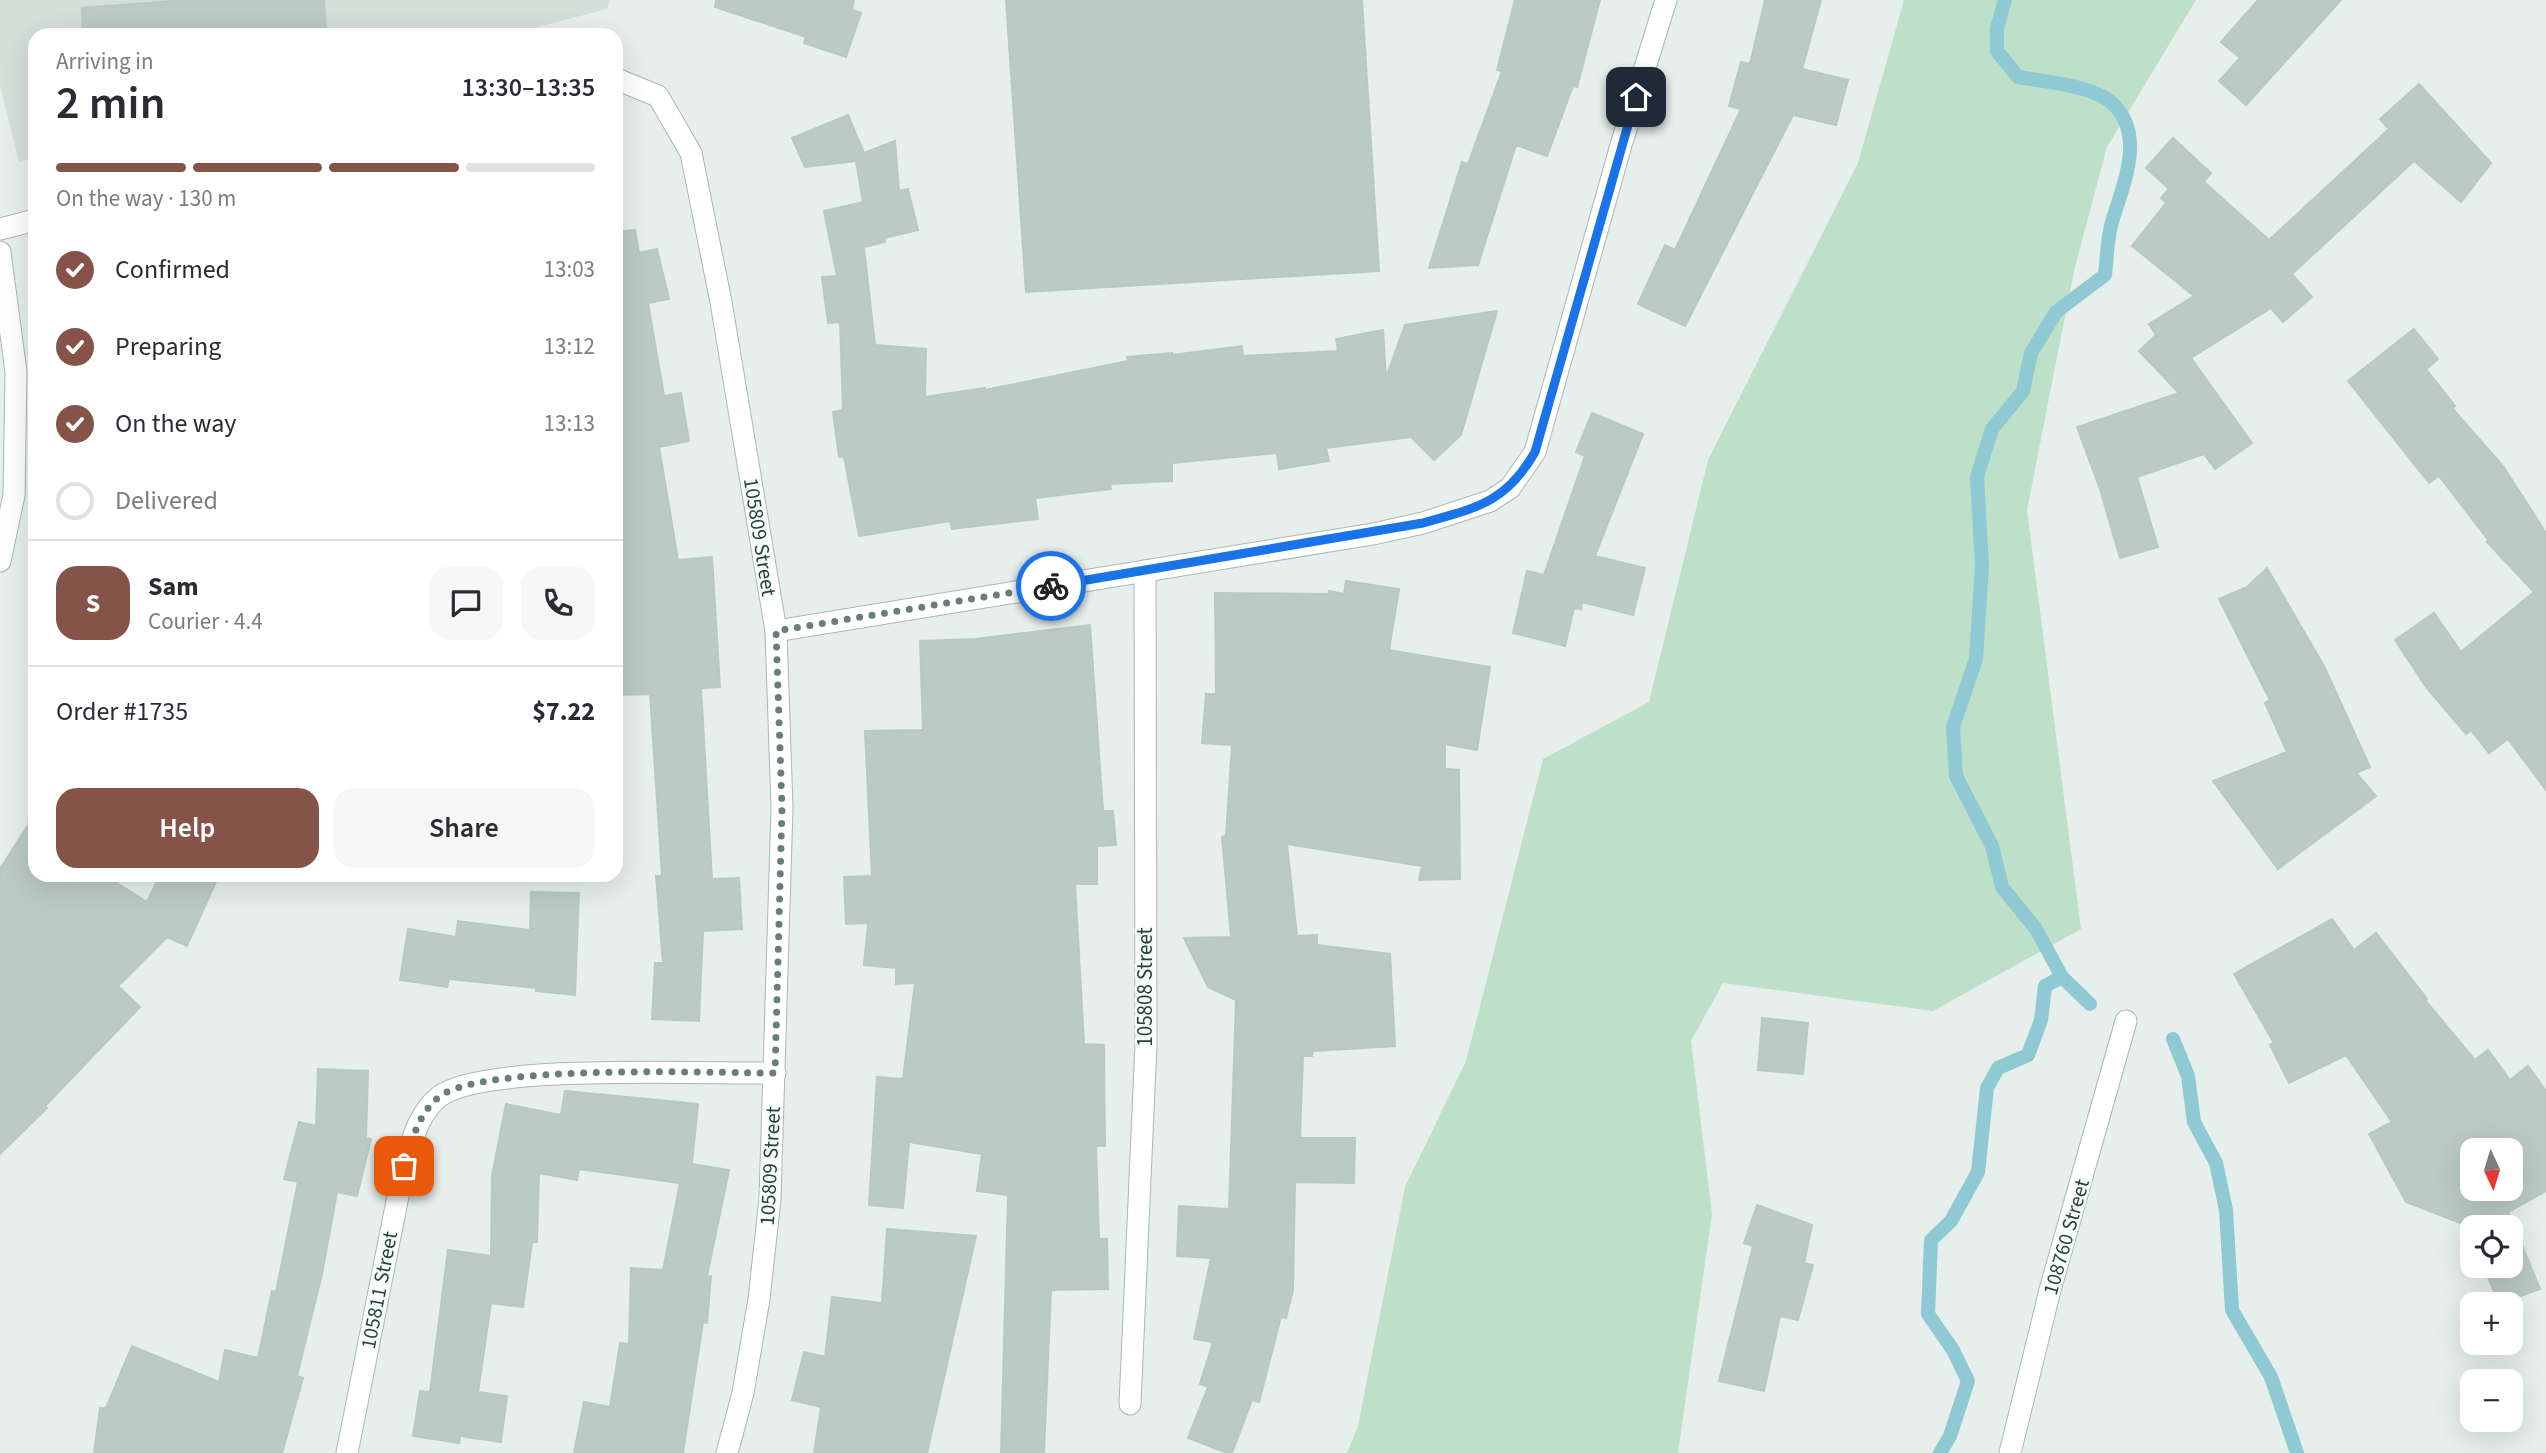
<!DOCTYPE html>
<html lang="en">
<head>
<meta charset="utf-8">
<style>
  :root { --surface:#fff; --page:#f7f7f7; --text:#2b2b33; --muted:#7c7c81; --line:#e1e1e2; --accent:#855347 }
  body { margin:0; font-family:"Source Sans 3",sans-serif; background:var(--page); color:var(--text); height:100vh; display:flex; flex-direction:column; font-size:26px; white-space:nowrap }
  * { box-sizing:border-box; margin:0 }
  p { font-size:23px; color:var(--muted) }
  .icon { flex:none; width:38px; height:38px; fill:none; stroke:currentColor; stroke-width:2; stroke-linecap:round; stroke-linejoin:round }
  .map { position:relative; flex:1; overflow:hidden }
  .drawer { position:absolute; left:28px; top:28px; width:595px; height:854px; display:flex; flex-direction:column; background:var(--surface); border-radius:21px; box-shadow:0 7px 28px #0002 }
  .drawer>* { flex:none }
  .needle { width:46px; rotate:176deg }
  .tools { position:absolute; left:2460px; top:1138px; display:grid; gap:14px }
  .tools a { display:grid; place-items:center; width:63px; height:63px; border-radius:14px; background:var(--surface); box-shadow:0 7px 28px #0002; font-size:35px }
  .pin { position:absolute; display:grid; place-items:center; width:60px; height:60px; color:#fff; margin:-30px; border-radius:14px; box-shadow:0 4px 10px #0006 }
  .courier { position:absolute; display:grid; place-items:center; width:70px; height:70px; margin:-35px; border:5px solid #1a73e8; border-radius:50%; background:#fff; color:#222; box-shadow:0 2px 9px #0007 }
  .headline em { font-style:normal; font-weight:600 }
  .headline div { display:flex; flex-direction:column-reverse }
  .headline { display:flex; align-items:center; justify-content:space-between; height:119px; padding:0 28px }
  h1 { font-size:46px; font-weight:600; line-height:52px }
  .bar { display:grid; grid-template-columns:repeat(4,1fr); gap:10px 7px; align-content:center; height:84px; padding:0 28px }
  .bar i { height:9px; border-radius:5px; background:var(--line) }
  .bar .selected { background:var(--accent) }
  .bar p { grid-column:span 4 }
  .line { display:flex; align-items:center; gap:18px; padding:0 28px; border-top:2px solid var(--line) }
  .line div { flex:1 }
  .round { display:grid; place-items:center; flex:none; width:74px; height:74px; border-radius:21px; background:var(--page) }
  ol { padding:0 28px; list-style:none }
  li { display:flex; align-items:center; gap:21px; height:77px }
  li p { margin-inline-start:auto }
  li .icon { padding:7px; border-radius:50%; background:var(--accent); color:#fff; stroke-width:4 }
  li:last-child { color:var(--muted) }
  li i { width:38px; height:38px; border:4px solid var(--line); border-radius:50% }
  .button { display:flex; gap:14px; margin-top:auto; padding:14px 28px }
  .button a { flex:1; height:80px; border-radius:21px; background:var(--accent); color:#fff; font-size:28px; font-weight:600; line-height:80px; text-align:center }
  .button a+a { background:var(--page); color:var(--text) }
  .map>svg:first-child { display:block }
  .built { fill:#d4dfda }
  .green { fill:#bfe0c8 }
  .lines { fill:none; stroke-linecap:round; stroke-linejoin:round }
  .stream { stroke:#8ec9d4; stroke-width:14 }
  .building { fill:#bbcac4; stroke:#b8c9c2; stroke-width:2; fill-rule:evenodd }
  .minor-casing { stroke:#a8b8b2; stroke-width:23 }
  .minor { stroke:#fff; stroke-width:21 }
  .done { stroke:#687f78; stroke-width:7; stroke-dasharray:0 12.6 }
  .route { stroke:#1a73e8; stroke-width:9 }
  .labels { text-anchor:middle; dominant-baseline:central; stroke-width:5; stroke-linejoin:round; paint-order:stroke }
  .street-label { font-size:21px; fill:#24423a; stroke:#f7fbf9 }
</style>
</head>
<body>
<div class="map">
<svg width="2546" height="1453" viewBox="0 0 2546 1453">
  <rect width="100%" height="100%" fill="#e6efeb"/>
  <polygon class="built" points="0,0 610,0 607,9 507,35 35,35 35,158 19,162 0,85"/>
  <polygon class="green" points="1904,0 2196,0 2107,147 2074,271 2027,510 2081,929 1933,1011 1723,983 1691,1041 1712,1214 1678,1453 1347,1453 1358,1426 1405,1187 1466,1061 1543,759 1649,702 1708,460 1858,163"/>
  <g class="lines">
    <g class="stream">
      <path d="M2005,0l-8,28v23l21,26c25,4 74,9 93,25 36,32 12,82 1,120 -5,17 -5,36 -7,53l-49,37 -25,41 -8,38 -31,38 -15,48 5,89 -6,93 -23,68 3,49 36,70 10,41 34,42 26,48 28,27"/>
      <polyline points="2173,1039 2188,1076 2194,1122 2216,1163 2226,1210 2232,1310 2271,1377 2297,1453"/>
      <polyline points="1940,1453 1950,1436 1968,1381 1953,1350 1928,1314 1931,1240 1951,1221 1978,1172 1987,1088 1998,1068 2028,1055 2041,1020 2045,986 2062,977"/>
    </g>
  </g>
  <g class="building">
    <polygon points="186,0 324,0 326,35 83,35 82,8"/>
    <polygon points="716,0 854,0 852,10 861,13 846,57 804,43 806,37 715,7"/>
    <polygon points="1006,0 1362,0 1379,271 1026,292"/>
    <polygon points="1515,0 1600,0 1577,87 1573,86 1547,156 1516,145 1478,265 1429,268 1462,162 1468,164 1502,71 1497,70"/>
    <polygon points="1765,0 1821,0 1802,69 1848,80 1836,125 1793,115 1685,326 1638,304 1665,245 1675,250 1741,109 1729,106 1741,62 1750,64"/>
    <polygon points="2258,0 2341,0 2246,105 2219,81 2240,58 2221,42"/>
    <polygon points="2419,84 2491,163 2461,202 2414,161 2292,274 2312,297 2283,322 2271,308 2191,358 2252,443 2215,469 2204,454 2137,477 2158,547 2120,558 2100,489 2077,427 2179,393 2139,351 2156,335 2149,324 2194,296 2132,246 2166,203 2161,198 2169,189 2146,168 2173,138 2211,173 2204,182 2269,240 2389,129 2380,119"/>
    <polygon points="848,115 864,153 895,141 899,191 908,189 918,230 884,238 885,242 864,247 875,345 926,349 925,397 985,388 985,390 1128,361 1127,357 1172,353 1172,355 1242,346 1243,356 1338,351 1336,339 1383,330 1386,378 1405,325 1497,311 1461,435 1434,460 1411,437 1326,448 1329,461 1279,469 1277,453 1172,463 1172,481 1110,484 1111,489 1035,498 1038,519 952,529 950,521 859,536 844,456 839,457 833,412 843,410 840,322 828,323 822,277 837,276 824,211 863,202 856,161 805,167 792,138"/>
    <polygon points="635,230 639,253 657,249 669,299 648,303 664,396 681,393 689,441 659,447 678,560 712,557 720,687 701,688 712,879 739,878 742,929 703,931 699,1021 652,1019 655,963 663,963 656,876 662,876 650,694 616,695 616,232"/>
    <polygon points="2414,329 2438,359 2426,369 2455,406 2452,408 2503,466 2546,533 2546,790 2508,739 2489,753 2471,730 2466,734 2426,687 2395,640 2434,613 2461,652 2534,592 2487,542 2489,541 2439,476 2429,483 2348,381"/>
    <polygon points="1592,413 1643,434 1595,556 1645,568 1633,615 1582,602 1581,609 1574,608 1565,646 1513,633 1527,571 1544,575 1585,456 1576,452"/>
    <polygon points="2267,568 2324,666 2370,767 2356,773 2376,796 2278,869 2213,781 2287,752 2265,703 2270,700 2219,599 2247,587"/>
    <polygon points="1346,581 1399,589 1389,650 1490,667 1477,750 1445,744 1445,771 1446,769 1459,770 1460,879 1419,880 1422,866 1287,844 1297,936 1317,935 1317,945 1390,954 1395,1046 1313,1051 1312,1056 1303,1056 1300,1138 1355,1138 1354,1183 1295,1182 1293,1290 1286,1318 1281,1317 1259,1402 1252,1400 1232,1453 1227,1453 1188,1438 1208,1387 1200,1384 1213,1342 1194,1339 1211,1258 1177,1256 1179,1206 1229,1209 1236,1000 1208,987 1184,938 1231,937 1222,837 1226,836 1232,745 1202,743 1206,694 1216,694 1215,593 1328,594 1329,591 1344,594"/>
    <polygon points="1090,625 1103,811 1113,811 1116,845 1097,846 1097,884 1075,884 1084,1044 1104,1045 1105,1146 1096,1146 1099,1239 1107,1239 1108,1289 1051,1290 1044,1453 1001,1453 1008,1195 977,1191 982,1154 909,1142 903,1208 869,1205 877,1077 903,1079 915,983 896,984 896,968 864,965 868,923 846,924 844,877 872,876 865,731 923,730 920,641 975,639"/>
    <polygon points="35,814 35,875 104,875 147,902 160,875 219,875 187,946 167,937 118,986 140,1007 45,1106 47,1108 0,1154 0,869"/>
    <polygon points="531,892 579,893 575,995 536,991 536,988 449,979 447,987 400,980 408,929 456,937 458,921 530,930"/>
    <path d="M2332,919l22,31 22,-17 51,66 -2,1 50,60 13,-10 22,30 18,-14 18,25v100l-38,21 32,77 -41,15 -16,-39h28v-38l-38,1 -67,-26 -37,-68 23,-12 -46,-67 -57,28 -19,-38 4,-2 -40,-69zM2473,1150h38v38h-38z"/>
    <polygon points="1762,1018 1808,1023 1803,1074 1758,1070"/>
    <polygon points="318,1069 368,1071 366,1138 371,1139 357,1196 337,1192 322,1274 297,1376 303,1378 282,1453 94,1453 100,1408 106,1408 132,1346 219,1382 225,1350 258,1358 272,1291 276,1292 298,1182 284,1179 299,1122 316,1126"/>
    <polygon points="565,1091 698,1104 692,1164 729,1170 707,1276 711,1276 707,1323 703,1322 683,1453 574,1453 584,1402 610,1407 620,1343 629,1344 631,1268 663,1270 680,1183 579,1169 577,1180 539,1173 537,1242 532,1242 523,1307 491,1303 478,1392 507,1396 501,1442 460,1436 459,1443 413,1436 420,1391 430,1392 448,1250 491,1256 492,1176 506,1104 561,1115"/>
    <polygon points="1757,1205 1812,1225 1804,1263 1813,1265 1798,1320 1780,1316 1764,1391 1719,1381 1753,1246 1744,1243"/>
    <polygon points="887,1229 976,1236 927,1453 814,1453 821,1407 792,1400 804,1352 825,1357 832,1297 882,1303"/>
  </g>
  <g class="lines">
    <defs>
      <g id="minor">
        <polyline points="616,79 658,96 691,153 721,302 776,631 782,808 770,1199 759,1299 743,1393 727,1453"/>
        <polyline points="0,229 35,220"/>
        <polyline points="0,252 16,372 14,495 0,561"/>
        <polyline points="776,631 1373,534 1423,523 1490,501 1510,488 1535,452 1621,145 1666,0"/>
        <polyline points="1130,1404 1146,1044 1145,571"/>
        <path d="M347,1453l57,-287c8,-25 14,-53 36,-70 45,-33 270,-22 335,-23"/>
        <polyline points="2010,1453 2050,1290 2126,1021"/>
      </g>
    </defs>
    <use href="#minor" class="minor-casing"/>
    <use href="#minor" class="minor"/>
  </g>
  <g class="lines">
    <path class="done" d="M404,1166c8,-25 14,-53 36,-70 45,-32 271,-23 335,-23l7,-265 -6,-177 275,-45"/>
    <path class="route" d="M1051,586l372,-63c53,-15 83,-20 112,-71l101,-355"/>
  </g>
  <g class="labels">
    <g class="street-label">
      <text transform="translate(760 537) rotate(81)">105809 Street</text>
      <text transform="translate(1145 987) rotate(-90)">105808 Street</text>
      <text transform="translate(770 1166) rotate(-87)">105809 Street</text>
      <text transform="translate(2066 1237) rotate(-74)">108760 Street</text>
      <text transform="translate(379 1290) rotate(-79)">105811 Street</text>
    </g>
  </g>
</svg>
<div class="tools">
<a><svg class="needle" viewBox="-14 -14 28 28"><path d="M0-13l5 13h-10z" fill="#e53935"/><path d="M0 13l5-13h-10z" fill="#7c7c81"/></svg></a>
<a><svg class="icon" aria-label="locate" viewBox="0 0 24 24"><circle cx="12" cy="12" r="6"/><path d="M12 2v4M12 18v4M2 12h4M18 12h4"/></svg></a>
<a>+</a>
<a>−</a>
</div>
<div class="pin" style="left:404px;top:1166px;background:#ea580c"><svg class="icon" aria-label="bag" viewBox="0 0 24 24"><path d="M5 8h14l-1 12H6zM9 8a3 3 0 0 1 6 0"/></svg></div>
<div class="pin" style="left:1636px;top:97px;background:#1f2937"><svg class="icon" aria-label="home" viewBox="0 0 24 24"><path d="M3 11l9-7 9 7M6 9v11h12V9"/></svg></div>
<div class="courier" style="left:1051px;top:586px"><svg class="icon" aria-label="bike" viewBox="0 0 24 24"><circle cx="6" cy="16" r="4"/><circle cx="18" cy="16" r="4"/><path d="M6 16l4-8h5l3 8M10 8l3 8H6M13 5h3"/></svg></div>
<section class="drawer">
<div class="headline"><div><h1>2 min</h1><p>Arriving in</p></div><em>13:30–13:35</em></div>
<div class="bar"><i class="selected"></i><i class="selected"></i><i class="selected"></i><i></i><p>On the way · 130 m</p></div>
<ol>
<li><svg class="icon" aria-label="check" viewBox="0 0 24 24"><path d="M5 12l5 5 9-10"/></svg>Confirmed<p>13:03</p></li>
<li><svg class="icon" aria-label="check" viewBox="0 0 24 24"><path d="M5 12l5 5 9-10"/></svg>Preparing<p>13:12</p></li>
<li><svg class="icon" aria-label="check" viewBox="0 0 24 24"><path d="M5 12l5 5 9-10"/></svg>On the way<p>13:13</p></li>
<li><i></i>Delivered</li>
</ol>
<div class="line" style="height:126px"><b class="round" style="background:var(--accent);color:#fff">S</b><div><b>Sam</b><p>Courier · 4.4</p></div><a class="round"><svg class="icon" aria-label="chat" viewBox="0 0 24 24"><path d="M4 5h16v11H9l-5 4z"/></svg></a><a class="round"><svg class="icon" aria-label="phone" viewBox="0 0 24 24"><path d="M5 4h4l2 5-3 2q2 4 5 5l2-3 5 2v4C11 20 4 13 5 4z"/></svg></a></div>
<div class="line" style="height:91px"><div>Order #1735</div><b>$7.22</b></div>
<div class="button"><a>Help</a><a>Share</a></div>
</section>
</div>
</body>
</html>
